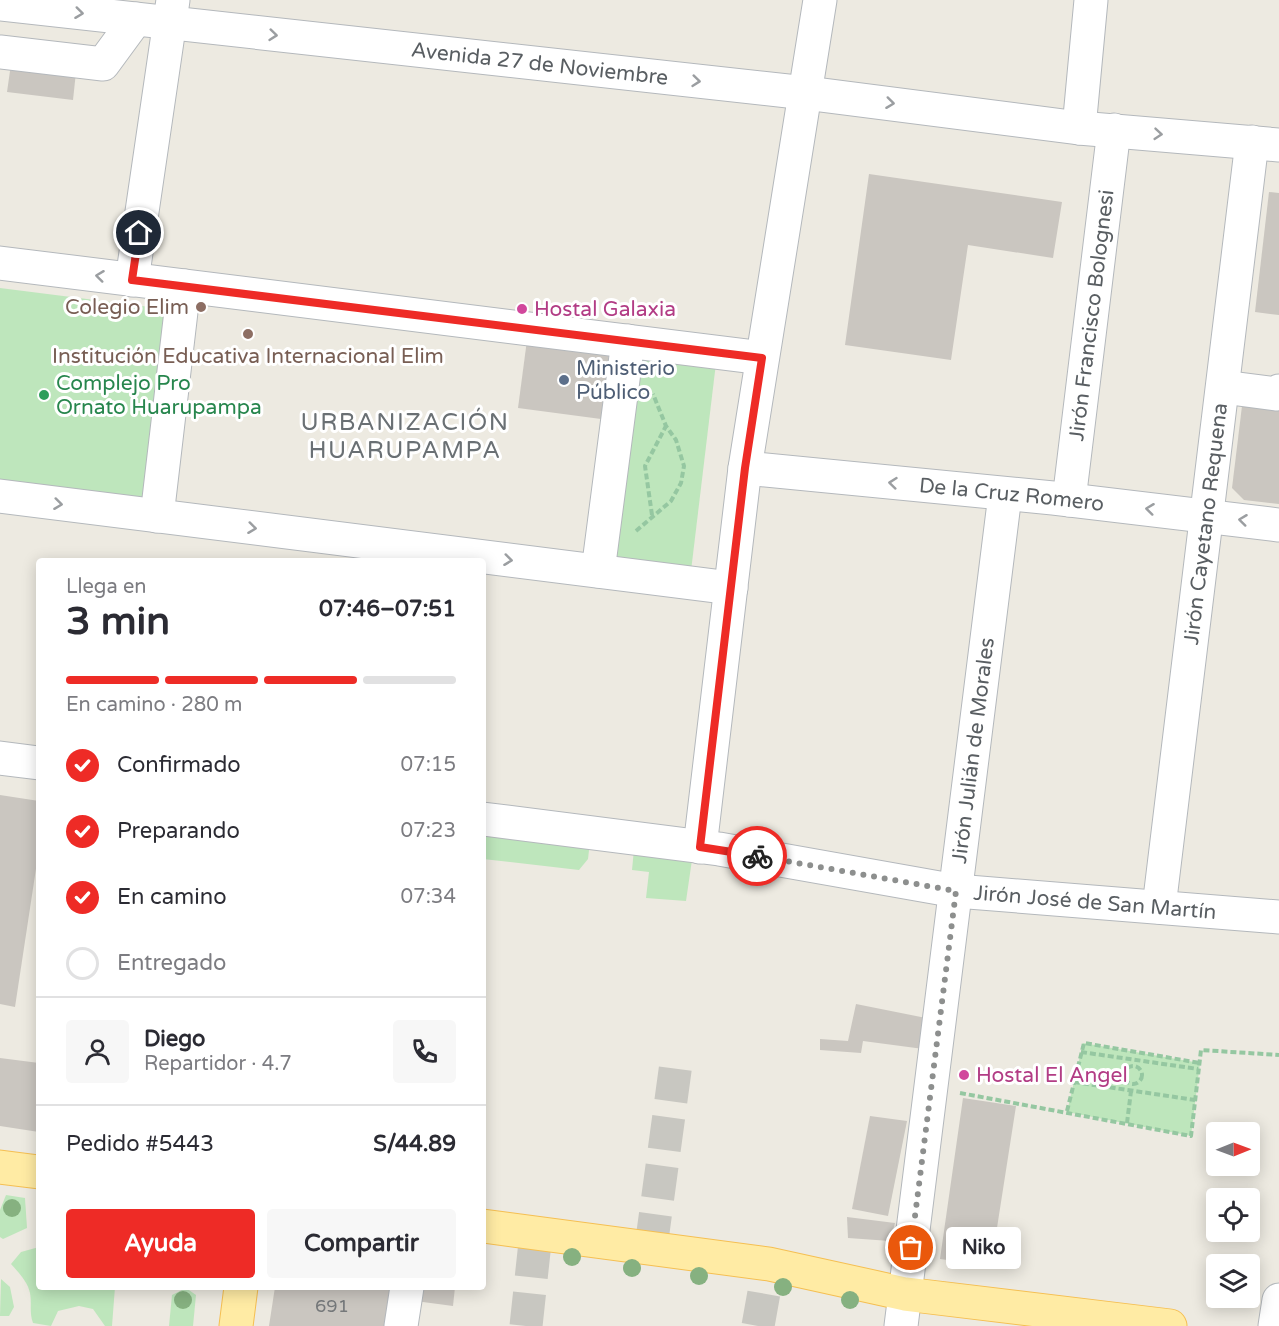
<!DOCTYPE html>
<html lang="es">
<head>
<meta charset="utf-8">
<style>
  :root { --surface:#fff; --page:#f7f7f7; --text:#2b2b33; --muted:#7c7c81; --line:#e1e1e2; --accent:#ee2b26 }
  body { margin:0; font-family:"Varela Round",sans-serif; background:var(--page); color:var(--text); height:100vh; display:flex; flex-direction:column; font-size:22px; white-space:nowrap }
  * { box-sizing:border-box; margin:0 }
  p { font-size:20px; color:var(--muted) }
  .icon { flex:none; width:33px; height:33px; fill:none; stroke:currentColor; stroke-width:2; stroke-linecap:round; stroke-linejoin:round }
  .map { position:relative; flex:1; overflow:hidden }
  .sheet { position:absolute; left:36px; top:558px; width:450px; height:732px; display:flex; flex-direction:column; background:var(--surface); border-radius:6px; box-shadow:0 3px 15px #0003 }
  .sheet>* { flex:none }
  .needle { width:39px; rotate:89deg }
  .fabs { position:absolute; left:1206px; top:1122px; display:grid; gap:12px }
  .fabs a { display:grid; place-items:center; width:54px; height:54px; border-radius:6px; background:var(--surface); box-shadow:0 3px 15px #0003; font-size:30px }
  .pin { position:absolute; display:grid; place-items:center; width:51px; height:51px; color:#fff; margin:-26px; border:3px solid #fff; border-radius:50%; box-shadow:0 2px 6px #0007 }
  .courier { position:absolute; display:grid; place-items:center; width:60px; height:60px; margin:-30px; border:4px solid #ee2b26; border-radius:50%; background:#fff; color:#222; box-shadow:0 2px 8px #0007 }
  .bubble { position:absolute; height:42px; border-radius:6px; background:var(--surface); box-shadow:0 3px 15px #0003; font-size:20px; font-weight:700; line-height:42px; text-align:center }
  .headline em { font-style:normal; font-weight:700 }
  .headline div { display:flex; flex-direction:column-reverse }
  .headline { display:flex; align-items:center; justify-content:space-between; height:102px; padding:0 30px }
  h1 { font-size:39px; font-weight:700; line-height:45px }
  .bar { display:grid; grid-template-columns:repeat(4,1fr); gap:9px 6px; align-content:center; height:72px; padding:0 30px }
  .bar i { height:8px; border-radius:4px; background:var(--line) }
  .bar .selected { background:var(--accent) }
  .bar p { grid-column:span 4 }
  .line { display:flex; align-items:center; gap:15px; padding:0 30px; border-top:2px solid var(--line) }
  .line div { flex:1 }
  .round { display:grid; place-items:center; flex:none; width:63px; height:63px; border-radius:6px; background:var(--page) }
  ol { padding:0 30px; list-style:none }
  li { display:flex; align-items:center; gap:18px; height:66px }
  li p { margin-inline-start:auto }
  li .icon { padding:6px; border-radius:50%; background:var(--accent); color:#fff; stroke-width:4 }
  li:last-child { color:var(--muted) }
  li i { width:33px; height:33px; border:3px solid var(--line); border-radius:50% }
  .button { display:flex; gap:12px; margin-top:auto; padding:12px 30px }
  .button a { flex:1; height:69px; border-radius:6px; background:var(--accent); color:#fff; font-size:24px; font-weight:700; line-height:69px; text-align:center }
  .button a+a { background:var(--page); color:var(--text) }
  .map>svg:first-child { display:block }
  .green { fill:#bee6bc }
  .building { fill:#cac6c0 }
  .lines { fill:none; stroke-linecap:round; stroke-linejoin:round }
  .minor-tunnel { stroke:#c8c7c1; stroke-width:33; stroke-dasharray:33 16; stroke-linecap:butt }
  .minor-casing { stroke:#b4b8bc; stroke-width:35 }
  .major-casing { stroke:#f5bf52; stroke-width:35 }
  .path { stroke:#95c7a1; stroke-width:4; stroke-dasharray:6 3; stroke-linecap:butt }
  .minor { stroke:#fff; stroke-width:33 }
  .major { stroke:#ffeba4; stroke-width:33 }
  .tree { fill:#86b180 }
  .oneway { stroke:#9b9ea1 }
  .done { stroke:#8d8f8e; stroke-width:6; stroke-dasharray:0 10.8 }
  .route { stroke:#ee2b26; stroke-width:8 }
  .education-dot { fill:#8d6e63; stroke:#fff; stroke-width:2 }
  .hotel-dot { fill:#d1479c; stroke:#fff; stroke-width:2 }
  .service-dot { fill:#5c6f8a; stroke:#fff; stroke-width:2 }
  .leisure-dot { fill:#2e9e5b; stroke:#fff; stroke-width:2 }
  .labels { text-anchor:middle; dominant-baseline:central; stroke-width:6; stroke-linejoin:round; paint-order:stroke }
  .number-label { font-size:18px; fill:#75787a }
  .street-label { font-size:21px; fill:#595e62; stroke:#fff }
  .education-label { font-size:21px; fill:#785e54; stroke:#fff; text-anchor:end }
  .hotel-label { font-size:21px; fill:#b23c85; stroke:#fff; text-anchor:start }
  .service-label { font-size:21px; fill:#4e5e75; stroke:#fff; text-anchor:start }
  .leisure-label { font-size:21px; fill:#27864d; stroke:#fff; text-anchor:start }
  .quarter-label { font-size:24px; letter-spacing:1.5px; fill:#6a7074; stroke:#fff }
</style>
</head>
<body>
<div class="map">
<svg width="1279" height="1326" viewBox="0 0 1279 1326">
  <rect width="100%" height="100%" fill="#edeae1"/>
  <g class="green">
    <polygon points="0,288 166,309 146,507 0,487"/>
    <polygon points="637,352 716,363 691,571 606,562"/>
    <polygon points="483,819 591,833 588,859 579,870 483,859"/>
    <polygon points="635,839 694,846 686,901 646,898 649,872 632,870"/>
    <polygon points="1083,1043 1200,1063 1191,1136 1067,1112"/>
    <polygon points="6,1195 25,1198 27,1228 3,1239 0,1237 0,1210"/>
    <path d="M39,1247v40h76l-3,39h-7l-12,-17 -14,-3 -21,5 -7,15 -18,-3c-4,-11 -1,-19 -3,-30 -2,-11 -12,-21 -19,-29l10,-12z"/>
    <polygon points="1,1279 10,1287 14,1307 9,1316 0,1316"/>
    <polygon points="186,1288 196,1295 193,1326 169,1326 172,1295"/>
  </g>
  <g class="building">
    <polygon points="11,64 76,72 73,100 7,92"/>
    <polygon points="869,174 1062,202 1053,258 968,245 951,360 845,345"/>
    <polygon points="1269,192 1279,193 1279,315 1255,312"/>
    <polygon points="527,340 609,352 601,419 518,408"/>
    <polygon points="1242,406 1279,410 1279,504 1244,500 1232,488"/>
    <polygon points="0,795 39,801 39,849 15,1007 0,1004"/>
    <polygon points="856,1004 936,1020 931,1050 863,1041 861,1053 820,1050 820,1039 848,1041"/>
    <polygon points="0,1058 39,1063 39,1132 0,1126"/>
    <polygon points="963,1098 1016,1106 991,1266 940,1259"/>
    <polygon points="870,1116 907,1121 888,1216 852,1209"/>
    <polygon points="847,1217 895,1223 890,1241 848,1238"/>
    <polygon points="275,1287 394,1287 389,1326 269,1326"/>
    <polygon points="410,1287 455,1287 453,1306 408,1300"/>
  </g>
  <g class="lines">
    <g class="minor-tunnel">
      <polyline points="651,1247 677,1056"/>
      <polyline points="526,1326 536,1233"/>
      <polyline points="758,1326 769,1264"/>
    </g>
    <defs>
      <g id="minor">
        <path id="s1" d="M0,4l806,89 273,35 200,17"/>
        <polyline points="0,52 103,64 136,19"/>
        <polyline points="1079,128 1091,0"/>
        <polyline points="0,263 762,358"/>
        <polyline points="132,280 173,0"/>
        <polyline points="1223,387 1276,394 1279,391"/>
        <path id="s2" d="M745,468l308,30 226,27"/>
        <polyline points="0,496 731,588"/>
        <path id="s3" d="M1069,500l45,-370"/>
        <polyline points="157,516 184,286"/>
        <polyline points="598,571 628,341"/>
        <polyline points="0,758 39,763"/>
        <path id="s4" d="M483,819l236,30 237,42 323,26"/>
        <polyline points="700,847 745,468 820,0"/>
        <path id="s5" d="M1159,907l93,-765"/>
        <polyline points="401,1326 407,1287"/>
        <path id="s6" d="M901,1326l104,-831"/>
        <polyline points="1275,1326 1279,1300"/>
      </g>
      <g id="major">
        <polyline points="0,1167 39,1172"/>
        <polyline points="483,1226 769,1264 905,1294 1170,1326"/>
        <polyline points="236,1326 241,1287"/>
      </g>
    </defs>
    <use href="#minor" class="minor-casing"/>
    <use href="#major" class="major-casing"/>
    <g class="path">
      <polyline points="652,515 645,466 666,426"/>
      <polyline points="636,531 671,501 681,483 684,466 676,440 666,426 653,394"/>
      <polyline points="1081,1052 1198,1069"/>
      <circle cx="1133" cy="1075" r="9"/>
      <polyline points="1074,1082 1195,1100"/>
      <polyline points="960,1093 1191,1136 1201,1050 1279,1055"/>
      <polyline points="1067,1111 1084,1043 1200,1063"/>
      <polyline points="1127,1123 1131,1091"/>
    </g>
    <use href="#minor" class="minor"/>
    <use href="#major" class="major"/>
  </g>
  <g class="tree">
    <circle cx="12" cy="1208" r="9"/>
    <circle cx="572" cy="1257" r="9"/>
    <circle cx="632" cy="1268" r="9"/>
    <circle cx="699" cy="1276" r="9"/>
    <circle cx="783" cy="1287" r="9"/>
    <circle cx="183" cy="1300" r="9"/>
    <circle cx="850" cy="1300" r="9"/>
  </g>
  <defs><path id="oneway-chevron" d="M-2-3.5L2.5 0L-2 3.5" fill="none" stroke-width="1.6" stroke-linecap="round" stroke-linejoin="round" transform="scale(1.5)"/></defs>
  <g class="oneway">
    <use href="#oneway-chevron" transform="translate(79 13) rotate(7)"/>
    <use href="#oneway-chevron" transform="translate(273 35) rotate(6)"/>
    <use href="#oneway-chevron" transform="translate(696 81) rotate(6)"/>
    <use href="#oneway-chevron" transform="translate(890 103) rotate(7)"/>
    <use href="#oneway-chevron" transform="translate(1158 134) rotate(5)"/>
    <use href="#oneway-chevron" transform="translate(100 276) rotate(-173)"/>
    <use href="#oneway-chevron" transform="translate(893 483) rotate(-174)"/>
    <use href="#oneway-chevron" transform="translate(58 504) rotate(7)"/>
    <use href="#oneway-chevron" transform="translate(1150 509) rotate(-173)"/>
    <use href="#oneway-chevron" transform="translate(1243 520) rotate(-173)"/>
    <use href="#oneway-chevron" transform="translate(252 528) rotate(7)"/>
    <use href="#oneway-chevron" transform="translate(508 560) rotate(7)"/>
  </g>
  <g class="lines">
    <polyline class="done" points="757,856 956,891 911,1248"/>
    <polyline class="route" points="139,233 132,280 762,358 745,468 700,847 757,856"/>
  </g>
  <g class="education-dot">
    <circle cx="201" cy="307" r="6"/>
    <circle cx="248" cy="334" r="6"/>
  </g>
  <g class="hotel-dot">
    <circle cx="522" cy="309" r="6"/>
    <circle cx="964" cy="1075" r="6"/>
  </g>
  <circle class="service-dot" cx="564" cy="380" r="6"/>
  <circle class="leisure-dot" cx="44" cy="395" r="6"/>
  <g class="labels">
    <g class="number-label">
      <text x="332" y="1306">691</text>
    </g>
    <g class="street-label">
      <text stroke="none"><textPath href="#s1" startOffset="543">Avenida 27 de Noviembre</textPath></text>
      <text stroke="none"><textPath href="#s3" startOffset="186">Jirón Francisco Bolognesi</textPath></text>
      <text stroke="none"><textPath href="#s2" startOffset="268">De la Cruz Romero</textPath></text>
      <text stroke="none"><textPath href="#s5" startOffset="386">Jirón Cayetano Requena</textPath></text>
      <text stroke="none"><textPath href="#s6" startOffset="580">Jirón Julián de Morales</textPath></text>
      <text stroke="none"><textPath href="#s4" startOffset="618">Jirón José de San Martín</textPath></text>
    </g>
    <g class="education-label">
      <text x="189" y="307">Colegio Elim</text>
      <text x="248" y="356" text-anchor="middle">Institución Educativa Internacional Elim</text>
    </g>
    <g class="hotel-label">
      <text x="534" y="309">Hostal Galaxia</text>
      <text x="976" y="1075">Hostal El Angel</text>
    </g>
    <g class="service-label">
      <text x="576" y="368">Ministerio<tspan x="576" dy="24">Público</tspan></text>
    </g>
    <g class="leisure-label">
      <text x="56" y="383">Complejo Pro<tspan x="56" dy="24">Ornato Huarupampa</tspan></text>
    </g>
    <g class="quarter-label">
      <text x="405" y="422">URBANIZACIÓN<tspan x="405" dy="28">HUARUPAMPA</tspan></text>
    </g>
  </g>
</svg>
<div class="fabs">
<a><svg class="needle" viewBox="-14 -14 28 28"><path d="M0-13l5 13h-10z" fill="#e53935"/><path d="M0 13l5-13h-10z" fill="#7c7c81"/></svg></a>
<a><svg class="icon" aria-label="locate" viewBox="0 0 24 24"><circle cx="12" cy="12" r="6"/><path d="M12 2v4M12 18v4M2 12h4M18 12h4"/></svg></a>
<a><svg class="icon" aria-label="layers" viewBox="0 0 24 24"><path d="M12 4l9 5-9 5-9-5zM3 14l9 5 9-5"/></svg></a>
</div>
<div class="pin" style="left:911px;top:1248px;background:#ea580c"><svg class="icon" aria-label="bag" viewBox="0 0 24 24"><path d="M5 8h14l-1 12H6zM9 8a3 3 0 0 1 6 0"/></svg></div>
<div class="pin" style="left:139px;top:233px;background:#1f2937"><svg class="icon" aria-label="home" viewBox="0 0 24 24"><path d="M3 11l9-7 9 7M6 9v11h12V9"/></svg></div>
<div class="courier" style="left:757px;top:856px"><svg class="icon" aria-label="bike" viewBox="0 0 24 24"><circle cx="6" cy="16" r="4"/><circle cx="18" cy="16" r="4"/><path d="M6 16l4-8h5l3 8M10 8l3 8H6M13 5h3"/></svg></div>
<div class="bubble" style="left:946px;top:1227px;width:75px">Niko</div>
<section class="sheet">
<div class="headline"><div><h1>3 min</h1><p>Llega en</p></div><em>07:46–07:51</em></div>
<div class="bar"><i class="selected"></i><i class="selected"></i><i class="selected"></i><i></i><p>En camino · 280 m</p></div>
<ol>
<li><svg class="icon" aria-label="check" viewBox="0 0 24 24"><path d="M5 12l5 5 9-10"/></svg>Confirmado<p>07:15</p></li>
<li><svg class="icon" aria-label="check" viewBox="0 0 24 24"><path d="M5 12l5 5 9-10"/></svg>Preparando<p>07:23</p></li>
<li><svg class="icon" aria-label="check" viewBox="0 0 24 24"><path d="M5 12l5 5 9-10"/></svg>En camino<p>07:34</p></li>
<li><i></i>Entregado</li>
</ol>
<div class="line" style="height:108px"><a class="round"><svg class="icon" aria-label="person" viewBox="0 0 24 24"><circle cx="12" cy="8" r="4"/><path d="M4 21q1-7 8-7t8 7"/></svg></a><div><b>Diego</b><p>Repartidor · 4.7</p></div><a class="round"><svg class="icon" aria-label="phone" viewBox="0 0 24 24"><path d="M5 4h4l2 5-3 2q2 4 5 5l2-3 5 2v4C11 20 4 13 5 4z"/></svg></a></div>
<div class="line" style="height:78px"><div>Pedido #5443</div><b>S/44.89</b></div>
<div class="button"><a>Ayuda</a><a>Compartir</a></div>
</section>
</div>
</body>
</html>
